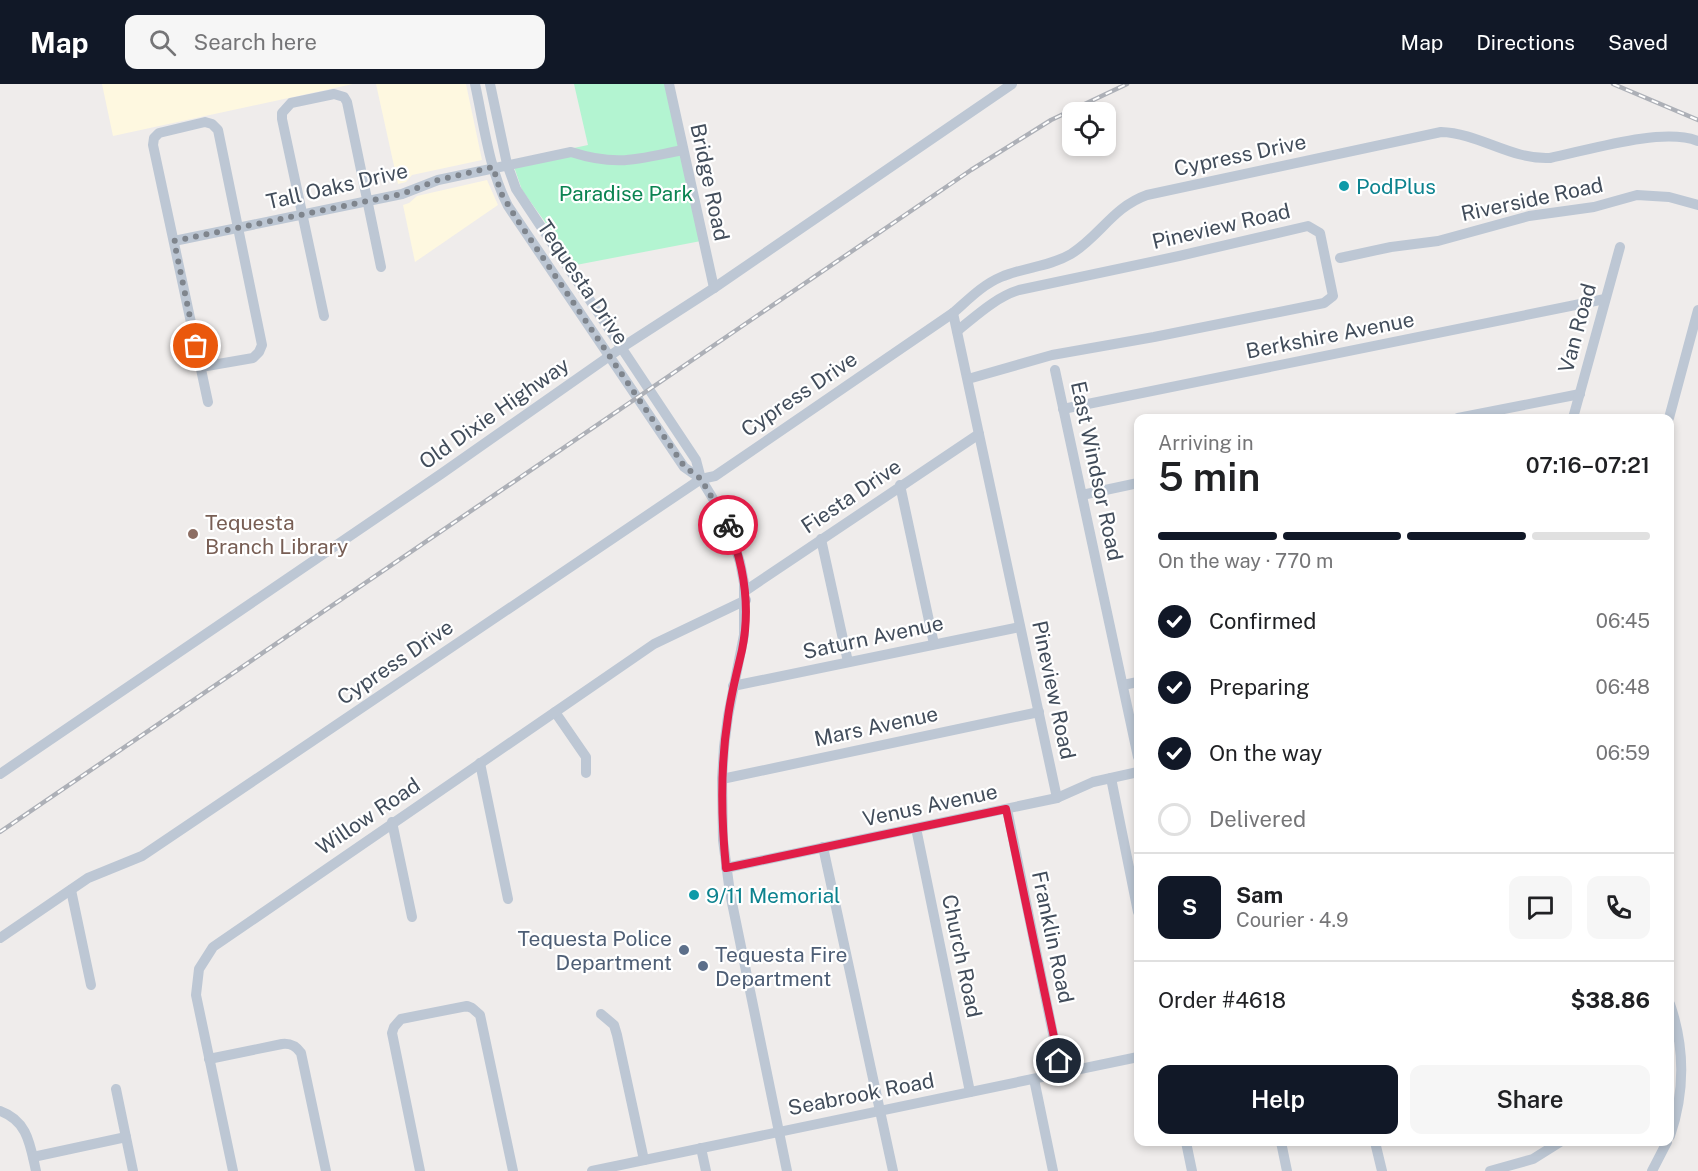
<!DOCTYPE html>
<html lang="en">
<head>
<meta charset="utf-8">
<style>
  :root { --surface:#fff; --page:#f6f6f6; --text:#202124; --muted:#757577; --line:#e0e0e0; --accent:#111827 }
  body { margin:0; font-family:"Public Sans",sans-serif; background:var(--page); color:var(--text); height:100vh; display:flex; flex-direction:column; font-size:22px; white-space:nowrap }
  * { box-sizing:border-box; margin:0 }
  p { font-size:20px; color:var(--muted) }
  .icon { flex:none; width:33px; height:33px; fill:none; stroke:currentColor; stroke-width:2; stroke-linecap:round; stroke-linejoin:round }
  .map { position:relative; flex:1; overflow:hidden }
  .panel { position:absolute; left:1134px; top:330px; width:540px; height:732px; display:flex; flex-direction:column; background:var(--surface); border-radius:12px; box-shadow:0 3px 9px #0003 }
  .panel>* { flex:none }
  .tools { position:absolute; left:1062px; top:18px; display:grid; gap:12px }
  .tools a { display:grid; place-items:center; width:54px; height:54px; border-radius:12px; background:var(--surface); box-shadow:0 3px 9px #0003; font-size:30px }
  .pin { position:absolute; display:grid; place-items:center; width:51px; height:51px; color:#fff; margin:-26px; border:3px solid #fff; border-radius:50%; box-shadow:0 2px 6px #0007 }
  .courier { position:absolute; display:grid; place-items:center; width:60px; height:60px; margin:-30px; border:4px solid #e11d48; border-radius:50%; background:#fff; color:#222; box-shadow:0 2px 8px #0007 }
  .headline em { font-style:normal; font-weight:600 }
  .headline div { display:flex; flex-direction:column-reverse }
  .headline { display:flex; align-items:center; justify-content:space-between; height:102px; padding:0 24px }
  h1 { font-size:39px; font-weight:600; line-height:45px }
  .bar { display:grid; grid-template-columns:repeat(4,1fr); gap:9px 6px; align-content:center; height:72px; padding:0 24px }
  .bar i { height:8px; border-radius:4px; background:var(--line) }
  .bar .current { background:var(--accent) }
  .bar p { grid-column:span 4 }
  .line { display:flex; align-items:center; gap:15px; padding:0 24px; border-top:2px solid var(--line) }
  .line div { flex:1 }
  .round { display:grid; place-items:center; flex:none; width:63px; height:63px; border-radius:12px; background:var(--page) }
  ol { padding:0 24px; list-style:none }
  li { display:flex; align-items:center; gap:18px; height:66px }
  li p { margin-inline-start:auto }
  li .icon { padding:6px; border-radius:50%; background:var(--accent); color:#fff; stroke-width:4 }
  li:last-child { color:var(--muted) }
  li i { width:33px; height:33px; border:3px solid var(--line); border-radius:50% }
  .button { display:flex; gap:12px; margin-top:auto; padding:12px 24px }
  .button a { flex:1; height:69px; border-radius:12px; background:var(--accent); color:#fff; font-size:24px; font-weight:600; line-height:69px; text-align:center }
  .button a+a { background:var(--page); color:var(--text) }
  header { display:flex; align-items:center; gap:36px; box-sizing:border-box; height:84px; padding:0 30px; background:var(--accent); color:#fff }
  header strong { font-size:28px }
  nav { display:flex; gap:33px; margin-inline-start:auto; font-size:21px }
  .search { width:420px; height:54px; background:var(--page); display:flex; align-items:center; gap:15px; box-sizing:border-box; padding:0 21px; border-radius:12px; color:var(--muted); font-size:22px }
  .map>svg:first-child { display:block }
  .commercial { fill:#fef8e0 }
  .green { fill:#b3f4d1 }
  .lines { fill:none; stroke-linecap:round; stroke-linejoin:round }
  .minor { stroke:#bdc7d4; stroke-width:10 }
  .rail-casing { stroke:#adb0b7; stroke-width:4.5 }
  .rail { stroke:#fff; stroke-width:2; stroke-dasharray:7; stroke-linecap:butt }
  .done { stroke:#7f858d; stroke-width:6; stroke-dasharray:0 10.8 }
  .route { stroke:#e11d48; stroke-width:8 }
  .culture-dot { fill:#0f9aa8; stroke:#fff; stroke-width:2 }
  .education-dot { fill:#8d6e63; stroke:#fff; stroke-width:2 }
  .service-dot { fill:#5c6f8a; stroke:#fff; stroke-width:2 }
  .labels { text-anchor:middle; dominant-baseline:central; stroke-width:4.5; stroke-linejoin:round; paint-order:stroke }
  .street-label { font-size:21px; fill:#424d5b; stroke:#fff }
  .culture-label { font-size:21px; fill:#0d838f; stroke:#fff; text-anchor:start }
  .park-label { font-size:21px; fill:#0b8452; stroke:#fff }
  .education-label { font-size:21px; fill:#785e54; stroke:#fff; text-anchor:start }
  .service-label { font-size:21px; fill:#4e5e75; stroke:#fff; text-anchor:end }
</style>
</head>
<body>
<header>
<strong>Map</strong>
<div class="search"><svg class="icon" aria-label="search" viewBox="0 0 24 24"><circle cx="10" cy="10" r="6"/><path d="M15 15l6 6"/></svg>Search here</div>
<nav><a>Map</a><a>Directions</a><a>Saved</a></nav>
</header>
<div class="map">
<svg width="1698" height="1087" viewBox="0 0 1698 1087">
  <rect width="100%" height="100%" fill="#efeceb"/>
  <g class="commercial">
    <polygon points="102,0 353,0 113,52"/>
    <polygon points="376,0 466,0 482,76 412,91 406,98 398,100"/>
    <polygon points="487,96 498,121 415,178 403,121 409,119 417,112"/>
  </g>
  <polygon class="green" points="574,0 666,0 701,157 576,181 522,106 512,77 588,61"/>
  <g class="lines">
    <g class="minor">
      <path d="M475,0c9,41 14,85 33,122l176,261 17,12 25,41 14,42 4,21v52l-16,81 -4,31 -2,32 1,61 7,53 57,278"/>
      <polyline points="490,0 507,80 516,105 696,376 701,395"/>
      <polyline points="669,0 714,204"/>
      <path d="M174,157l228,-47 36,-14 133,-28c47,15 66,7 112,-2"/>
      <polyline points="1340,174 1391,163 1438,157 1529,132 1594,123 1637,111 1669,113 1698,121"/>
      <polyline points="953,229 1057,714"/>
      <polyline points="324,232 282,35 282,29 291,19 334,10 344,13 347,18 381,183"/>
      <path d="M957,247c19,-15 39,-34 62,-41l160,-34 129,-30 12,7 13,63 -9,7 -170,34 -102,18 -84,24"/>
      <polyline points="201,283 253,274 259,268 262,261 218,46 212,40 205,38 159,49 154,54 153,61 208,318"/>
      <polyline points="1055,286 1138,673"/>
      <polyline points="1063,325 1605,215"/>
      <polyline points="1458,334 1580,310"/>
      <polyline points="1573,334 1620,163"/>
      <polyline points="1669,334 1698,226"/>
      <polyline points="900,401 934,560"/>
      <polyline points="1082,411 1138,399"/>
      <polyline points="821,455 848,578"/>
      <polyline points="745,507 979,350"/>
      <polyline points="1123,601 1138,598"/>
      <polyline points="733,602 1020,543"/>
      <polyline points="555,628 586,673 586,689"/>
      <polyline points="480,679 508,815"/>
      <polyline points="0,690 441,390 621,264 714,204 1012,0"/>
      <polyline points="1111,694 1138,828"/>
      <polyline points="722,695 1039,628"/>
      <polyline points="1007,725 1061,989"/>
      <polyline points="392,738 412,833"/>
      <polyline points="916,744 970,1008"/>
      <polyline points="823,763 893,1087"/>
      <polyline points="726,784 1057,714 1093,698 1138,688"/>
      <polyline points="71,806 91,901"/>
      <path d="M0,854l88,-60 54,-22 559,-377 14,-3 238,-163c15,-13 29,-28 48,-36 23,-10 48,-10 70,-23 29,-18 42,-47 76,-59l294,-63c38,1 70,28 109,26 39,-8 112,-31 148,-17"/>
      <path d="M1670,920c15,44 15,88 0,132"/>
      <polyline points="601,930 614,941 617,951 644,1076"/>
      <path d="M209,975l73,-15c9,-1 14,2 19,9l25,118"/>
      <polyline points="1034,995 1053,1087"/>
      <polyline points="116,1005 133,1087"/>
      <path d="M0,1027c28,10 30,34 36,60"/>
      <polyline points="1186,1058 1192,1087"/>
      <polyline points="1281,1058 1287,1087"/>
      <polyline points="1375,1058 1382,1087"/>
      <polyline points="701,1064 706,1087"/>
      <polyline points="33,1073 126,1053"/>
      <polyline points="233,1087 196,911 199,885 213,863 654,560 746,516"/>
      <polyline points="420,1087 392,949 394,943 401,935 467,922 472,924 480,931 513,1087"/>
      <polyline points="592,1087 1138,973"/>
      <polyline points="1490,1087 1533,1075 1560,1058"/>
      <polyline points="1652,1087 1667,1058"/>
    </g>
    <defs>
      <g id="rail">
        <polyline points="1613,0 1698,36"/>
        <polyline points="0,748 971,86 1051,36 1127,0"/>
      </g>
    </defs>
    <use href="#rail" class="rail-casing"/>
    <use href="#rail" class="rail"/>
  </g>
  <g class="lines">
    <polyline class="done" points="196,262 174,157 402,110 438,96 493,83 501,109 516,134 684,382 701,395 728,441"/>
    <path class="route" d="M728,441c16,40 23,82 14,125 -5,22 -11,44 -14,67 -8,50 -7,100 -2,151l280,-59 53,252"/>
  </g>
  <g class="culture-dot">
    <circle cx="1344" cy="102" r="6"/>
    <circle cx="694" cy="811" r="6"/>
  </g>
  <circle class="education-dot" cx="193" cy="450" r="6"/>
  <g class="service-dot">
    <circle cx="684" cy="866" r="6"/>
    <circle cx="703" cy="882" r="6"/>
  </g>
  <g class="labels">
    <g class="street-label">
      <text transform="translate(1240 71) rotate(-12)">Cypress Drive</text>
      <text transform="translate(710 98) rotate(78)">Bridge Road</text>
      <text transform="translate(337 102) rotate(-13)">Tall Oaks Drive</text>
      <text transform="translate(1532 115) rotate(-12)">Riverside Road</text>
      <text transform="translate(1221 142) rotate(-13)">Pineview Road</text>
      <text transform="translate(583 198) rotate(56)">Tequesta Drive</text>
      <text transform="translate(1577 244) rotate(-75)">Van Road</text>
      <text transform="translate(1330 251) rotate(-11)">Berkshire Avenue</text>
      <text transform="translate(799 310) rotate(-34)">Cypress Drive</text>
      <text transform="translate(494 329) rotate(-35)">Old Dixie Highway</text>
      <text transform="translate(1097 387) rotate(78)">East Windsor Road</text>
      <text transform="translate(851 412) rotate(-34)">Fiesta Drive</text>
      <text transform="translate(873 553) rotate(-12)">Saturn Avenue</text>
      <text transform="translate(395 578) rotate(-34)">Cypress Drive</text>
      <text transform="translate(1054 606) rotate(78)">Pineview Road</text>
      <text transform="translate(876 642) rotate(-12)">Mars Avenue</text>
      <text transform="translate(930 721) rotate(-12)">Venus Avenue</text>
      <text transform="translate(368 732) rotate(-34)">Willow Road</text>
      <text transform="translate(1053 853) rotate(78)">Franklin Road</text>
      <text transform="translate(962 872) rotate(78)">Church Road</text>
      <text transform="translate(861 1010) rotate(-11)">Seabrook Road</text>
    </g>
    <g class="culture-label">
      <text x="1356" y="102">PodPlus</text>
      <text x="706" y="811">9/11 Memorial</text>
    </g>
    <g class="park-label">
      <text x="626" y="109">Paradise Park</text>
    </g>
    <g class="education-label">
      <text x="205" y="438">Tequesta<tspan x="205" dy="24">Branch Library</tspan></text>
    </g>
    <g class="service-label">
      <text x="672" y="854">Tequesta Police<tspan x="672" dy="24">Department</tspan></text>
      <text x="715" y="870" text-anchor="start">Tequesta Fire<tspan x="715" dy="24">Department</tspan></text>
    </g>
  </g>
</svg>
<div class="tools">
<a><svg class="icon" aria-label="locate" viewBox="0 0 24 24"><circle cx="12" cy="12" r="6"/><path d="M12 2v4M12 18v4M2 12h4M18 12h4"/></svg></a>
</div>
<div class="pin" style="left:196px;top:262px;background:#ea580c"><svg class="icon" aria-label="bag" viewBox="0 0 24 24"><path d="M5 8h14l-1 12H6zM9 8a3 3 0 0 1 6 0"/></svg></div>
<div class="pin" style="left:1059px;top:977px;background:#1f2937"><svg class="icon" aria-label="home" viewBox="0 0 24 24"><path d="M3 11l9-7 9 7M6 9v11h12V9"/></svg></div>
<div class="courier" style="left:728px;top:441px"><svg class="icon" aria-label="bike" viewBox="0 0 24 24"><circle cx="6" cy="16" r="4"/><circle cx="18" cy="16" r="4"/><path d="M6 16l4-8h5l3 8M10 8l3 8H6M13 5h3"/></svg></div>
<section class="panel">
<div class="headline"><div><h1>5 min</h1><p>Arriving in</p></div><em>07:16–07:21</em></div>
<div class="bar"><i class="current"></i><i class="current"></i><i class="current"></i><i></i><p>On the way · 770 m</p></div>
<ol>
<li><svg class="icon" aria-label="check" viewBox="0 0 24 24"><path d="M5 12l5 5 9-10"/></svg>Confirmed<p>06:45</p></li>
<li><svg class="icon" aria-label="check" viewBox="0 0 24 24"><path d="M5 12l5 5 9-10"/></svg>Preparing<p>06:48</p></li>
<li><svg class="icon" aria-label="check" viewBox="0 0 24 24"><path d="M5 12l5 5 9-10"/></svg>On the way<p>06:59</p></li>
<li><i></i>Delivered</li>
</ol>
<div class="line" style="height:108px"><b class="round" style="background:var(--accent);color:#fff">S</b><div><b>Sam</b><p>Courier · 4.9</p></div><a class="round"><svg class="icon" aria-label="chat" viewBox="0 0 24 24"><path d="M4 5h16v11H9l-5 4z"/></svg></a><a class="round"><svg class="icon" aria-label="phone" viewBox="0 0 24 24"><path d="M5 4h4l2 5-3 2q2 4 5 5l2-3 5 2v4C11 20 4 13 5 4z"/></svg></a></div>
<div class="line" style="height:78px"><div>Order #4618</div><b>$38.86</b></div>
<div class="button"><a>Help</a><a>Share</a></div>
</section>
</div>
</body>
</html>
